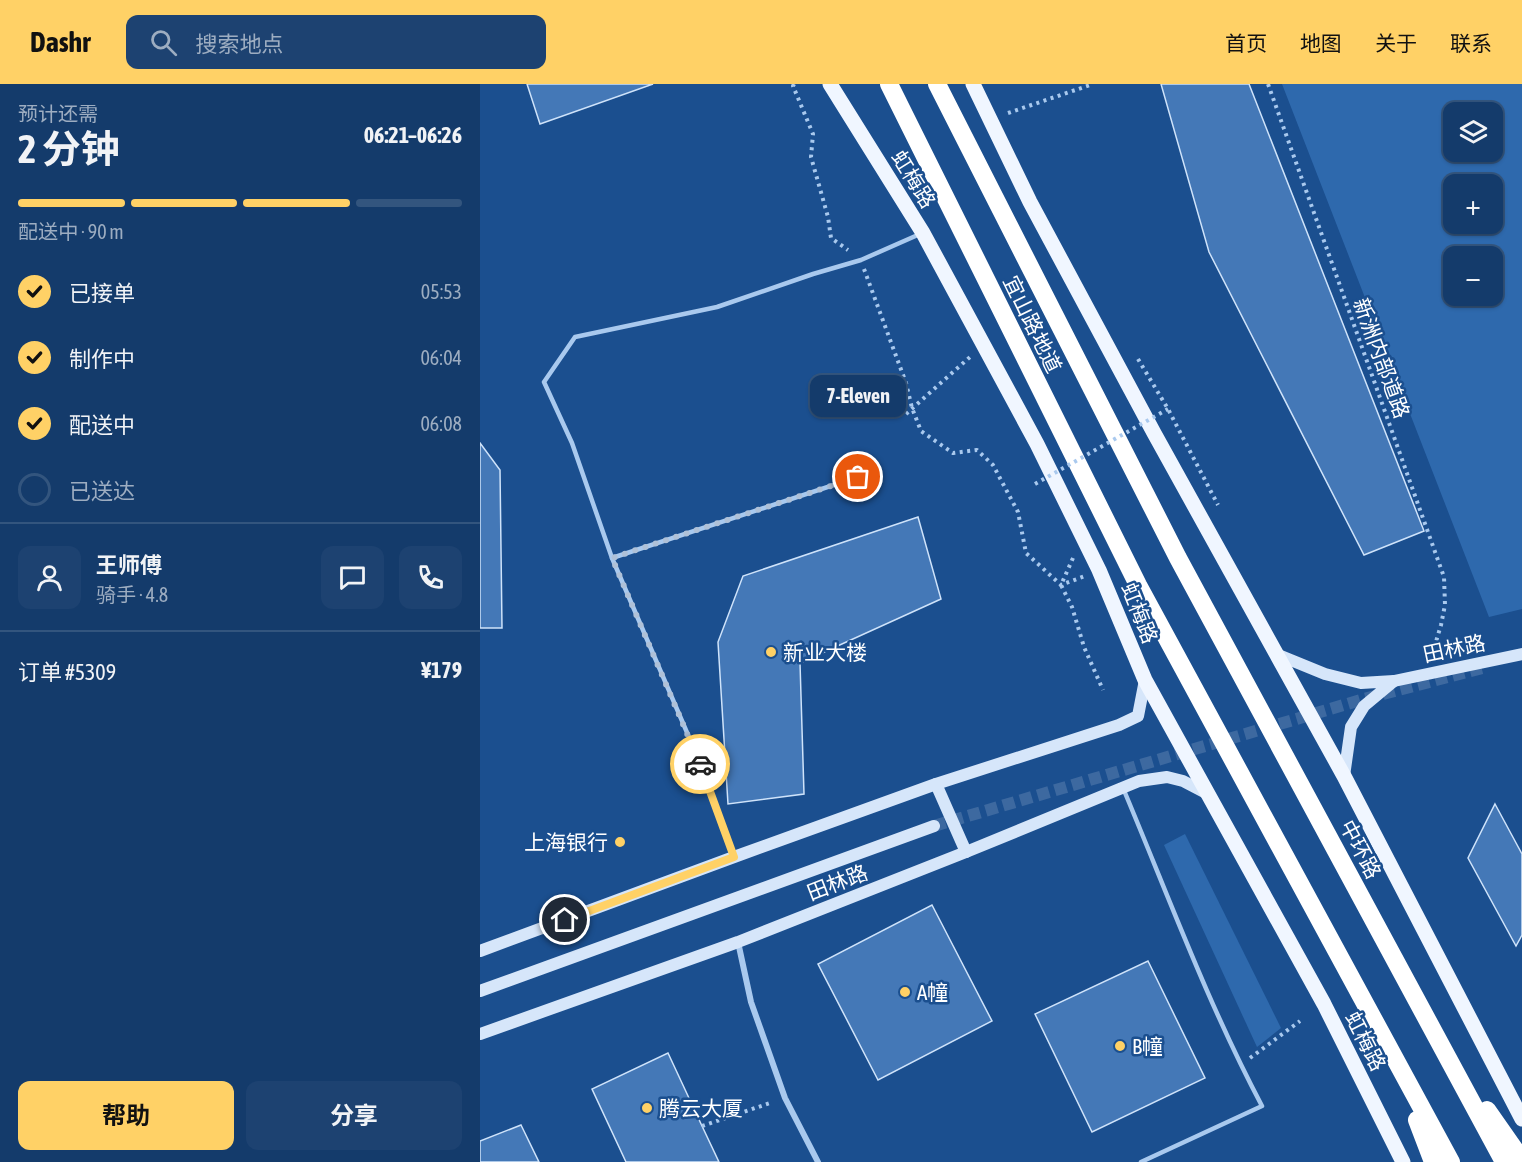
<!DOCTYPE html>
<html lang="zh">
<head>
<meta charset="utf-8">
<style>
  :root { --surface:#143b6b; --page:#1d4271; --text:#f1f3f6; --muted:#9dadc1; --line:#33557e; --accent:#ffd166 }
  body { margin:0; font-family:"Asap Condensed","Noto Sans SC",sans-serif; background:var(--page); color:var(--text); height:100vh; display:flex; flex-direction:column; font-size:22px; white-space:nowrap }
  * { box-sizing:border-box; margin:0 }
  p { font-size:20px; color:var(--muted) }
  .icon { flex:none; width:33px; height:33px; fill:none; stroke:currentColor; stroke-width:2; stroke-linecap:round; stroke-linejoin:round }
  .map { position:relative; flex:1; overflow:hidden }
  .panel { display:flex; flex-direction:column; background:var(--surface); width:480px }
  .panel>* { flex:none }
  .controls { position:absolute; left:963px; top:18px; display:grid; gap:12px }
  .controls a { display:grid; place-items:center; width:60px; height:60px; border-radius:12px; background:var(--surface); box-shadow:0 2px 4px #0004,0 0 0 2px var(--line); font-size:30px }
  .pin { position:absolute; display:grid; place-items:center; width:51px; height:51px; color:#fff; margin:-26px; border:3px solid #fff; border-radius:50%; box-shadow:0 2px 6px #0007 }
  .courier { position:absolute; display:grid; place-items:center; width:60px; height:60px; margin:-30px; border:4px solid #ffd166; border-radius:50%; background:#fff; color:#222; box-shadow:0 2px 8px #0007 }
  .bubble { position:absolute; height:42px; border-radius:12px; background:var(--surface); box-shadow:0 2px 4px #0004,0 0 0 2px var(--line); font-size:20px; font-weight:700; line-height:42px; text-align:center }
  .overview em { font-style:normal; font-weight:700 }
  .overview div { display:flex; flex-direction:column-reverse }
  .overview { display:flex; align-items:center; justify-content:space-between; height:102px; padding:0 18px }
  h1 { font-size:39px; font-weight:700; line-height:45px }
  .bar { display:grid; grid-template-columns:repeat(4,1fr); gap:9px 6px; align-content:center; height:72px; padding:0 18px }
  .bar i { height:8px; border-radius:4px; background:var(--line) }
  .bar .active { background:var(--accent) }
  .bar p { grid-column:span 4 }
  .line { display:flex; align-items:center; gap:15px; padding:0 18px; border-top:2px solid var(--line) }
  .line div { flex:1 }
  .round { display:grid; place-items:center; flex:none; width:63px; height:63px; border-radius:12px; background:var(--page) }
  ol { padding:0 18px; list-style:none }
  li { display:flex; align-items:center; gap:18px; height:66px }
  li p { margin-inline-start:auto }
  li .icon { padding:6px; border-radius:50%; background:var(--accent); color:#111; stroke-width:4 }
  li:last-child { color:var(--muted) }
  li i { width:33px; height:33px; border:3px solid var(--line); border-radius:50% }
  .button { display:flex; gap:12px; margin-top:auto; padding:12px 18px }
  .button a { flex:1; height:69px; border-radius:12px; background:var(--accent); color:#111; font-size:24px; font-weight:700; line-height:69px; text-align:center }
  .button a+a { background:var(--page); color:var(--text) }
  header { display:flex; align-items:center; gap:36px; box-sizing:border-box; height:84px; padding:0 30px; background:var(--accent); color:#111 }
  header strong { font-size:28px }
  nav { display:flex; gap:33px; margin-inline-start:auto; font-size:21px }
  .search { width:420px; height:54px; background:var(--page); display:flex; align-items:center; gap:15px; box-sizing:border-box; padding:0 21px; border-radius:12px; color:var(--muted); font-size:22px }
  main { display:flex; flex:1; min-height:0 }
  .map>svg:first-child { display:block }
  .green { fill:#2e69ad; fill-rule:evenodd }
  .building { fill:#4478b7; stroke:#cfe3fa; stroke-width:1.5 }
  .lines { fill:none; stroke-linecap:round; stroke-linejoin:round }
  .secondary-tunnel { stroke:#3d69a0; stroke-width:12; stroke-dasharray:12 6; stroke-linecap:butt }
  .path { stroke:#a9c9ee; stroke-width:4; stroke-dasharray:3 4.5; stroke-linecap:butt }
  .lane { stroke:#a9c9ee; stroke-width:4.5 }
  .street { stroke:#a9c9ee; stroke-width:6 }
  .secondary { stroke:#d6e6fa; stroke-width:12 }
  .primary { stroke:#f0f6ff; stroke-width:15 }
  .highway { stroke:#fff; stroke-width:18 }
  .path-bridge { stroke:#a9c9ee; stroke-width:4; stroke-dasharray:3 4.5; stroke-linecap:butt }
  .done { stroke:#afc1d8; stroke-width:6; stroke-dasharray:0 10.8 }
  .route { stroke:#ffd166; stroke-width:8 }
  .poi-dot { fill:#ffd166; stroke:#1b4f8f; stroke-width:2 }
  .labels { text-anchor:middle; dominant-baseline:central; stroke-width:5; stroke-linejoin:round; paint-order:stroke }
  .street-label { font-size:21px; fill:#fff; stroke:#1b4f8f }
  .poi-label { font-size:21px; fill:#fff; stroke:#1b4f8f; text-anchor:start }
</style>
</head>
<body>
<header>
<strong>Dashr</strong>
<div class="search"><svg class="icon" aria-label="search" viewBox="0 0 24 24"><circle cx="10" cy="10" r="6"/><path d="M15 15l6 6"/></svg>搜索地点</div>
<nav><a>首页</a><a>地图</a><a>关于</a><a>联系</a></nav>
</header>
<main>
<section class="panel">
<div class="overview"><div><h1>2 分钟</h1><p>预计还需</p></div><em>06:21–06:26</em></div>
<div class="bar"><i class="active"></i><i class="active"></i><i class="active"></i><i></i><p>配送中 · 90 m</p></div>
<ol>
<li><svg class="icon" aria-label="check" viewBox="0 0 24 24"><path d="M5 12l5 5 9-10"/></svg>已接单<p>05:53</p></li>
<li><svg class="icon" aria-label="check" viewBox="0 0 24 24"><path d="M5 12l5 5 9-10"/></svg>制作中<p>06:04</p></li>
<li><svg class="icon" aria-label="check" viewBox="0 0 24 24"><path d="M5 12l5 5 9-10"/></svg>配送中<p>06:08</p></li>
<li><i></i>已送达</li>
</ol>
<div class="line" style="height:108px"><a class="round"><svg class="icon" aria-label="person" viewBox="0 0 24 24"><circle cx="12" cy="8" r="4"/><path d="M4 21q1-7 8-7t8 7"/></svg></a><div><b>王师傅</b><p>骑手 · 4.8</p></div><a class="round"><svg class="icon" aria-label="chat" viewBox="0 0 24 24"><path d="M4 5h16v11H9l-5 4z"/></svg></a><a class="round"><svg class="icon" aria-label="phone" viewBox="0 0 24 24"><path d="M5 4h4l2 5-3 2q2 4 5 5l2-3 5 2v4C11 20 4 13 5 4z"/></svg></a></div>
<div class="line" style="height:78px"><div>订单 #5309</div><b>¥179</b></div>
<div class="button"><a>帮助</a><a>分享</a></div>
</section>
<div class="map">
<svg width="1042" height="1078" viewBox="0 0 1042 1078">
  <rect width="100%" height="100%" fill="#1b4f8f"/>
  <g class="green">
    <path d="M802,0h240v525l-33,8zM974,28h38v40h-38zM974,100h38v40h-38zM974,172h38v40h-38z"/>
    <polygon points="705,750 801,944 777,963 684,761"/>
  </g>
  <g class="building">
    <polygon points="47,0 173,0 60,40"/>
    <polygon points="681,0 769,0 944,447 884,471 729,168"/>
    <polygon points="0,359 20,386 22,544 0,544"/>
    <polygon points="438,433 461,515 320,579 324,710 248,720 238,558 263,492"/>
    <polygon points="1015,720 1042,770 1042,851 1036,862 988,774"/>
    <polygon points="452,821 512,937 398,996 338,880"/>
    <polygon points="668,877 725,994 612,1048 555,930"/>
    <polygon points="188,969 222,1042 239,1078 146,1078 112,1005"/>
    <polygon points="41,1041 59,1078 0,1078 0,1057"/>
  </g>
  <g class="lines">
    <polyline class="secondary-tunnel" points="454,742 884,615 1006,583"/>
    <g class="path">
      <polyline points="314,0 313,2 333,50 331,73 348,133 351,154 368,166"/>
      <polyline points="788,0 964,493 965,521 961,541 955,561"/>
      <polyline points="528,29 613,0"/>
      <polyline points="384,185 426,299 432,324 441,347 473,369 497,366 513,381 538,428 546,469 581,501 605,492"/>
      <polyline points="658,275 688,325 738,421"/>
      <polyline points="426,330 490,273"/>
      <polyline points="593,474 581,501 592,523 604,563 623,606"/>
      <polyline points="770,974 820,937"/>
      <polyline points="222,1042 293,1018"/>
    </g>
    <g class="lane">
      <polyline points="132,474 378,393"/>
      <path d="M643,704c45,107 85,216 139,318l-121,56"/>
      <polyline points="254,773 224,688 132,474 92,359 64,298 95,253 237,223 333,190 381,176 440,150"/>
    </g>
    <polyline class="street" points="258,858 271,918 305,1014 338,1078"/>
    <g class="secondary">
      <polyline points="796,570 845,590 881,599 914,597 884,622 871,643 864,692"/>
      <polyline points="914,597 1042,570"/>
      <polyline points="456,700 486,768"/>
      <polyline points="0,867 254,773 456,700 639,641 658,632 665,596"/>
      <polyline points="0,907 454,742"/>
      <polyline points="0,950 258,858 486,768 659,697 687,693 703,697 726,709"/>
    </g>
    <g class="primary">
      <polyline points="350,0 443,149 557,360 619,486 665,596 844,920 923,1078"/>
      <polyline points="493,0 550,118 674,349 864,692 1042,1035"/>
    </g>
    <g class="highway">
      <polyline points="409,0 658,501 971,1078"/>
      <polyline points="457,0 698,474 1024,1078"/>
      <polyline points="1007,1026 1042,1076"/>
      <polyline points="937,1036 953,1078"/>
    </g>
    <polyline class="path-bridge" points="555,400 688,325"/>
  </g>
  <g class="lines">
    <polyline class="done" points="220,680 132,474 378,393"/>
    <polyline class="route" points="85,836 254,773 220,680"/>
  </g>
  <g class="poi-dot">
    <circle cx="291" cy="568" r="6"/>
    <circle cx="140" cy="758" r="6"/>
    <circle cx="425" cy="908" r="6"/>
    <circle cx="640" cy="962" r="6"/>
    <circle cx="167" cy="1024" r="6"/>
  </g>
  <g class="labels">
    <g class="street-label">
      <text transform="translate(434 95) rotate(58)">虹梅路</text>
      <text transform="translate(553 240) rotate(64)">宜山路地道</text>
      <text transform="translate(902 274) rotate(70)">新洲内部道路</text>
      <text transform="translate(660 529) rotate(68)">虹梅路</text>
      <text transform="translate(974 564) rotate(-12)">田林路</text>
      <text transform="translate(881 765) rotate(62)">中环路</text>
      <text transform="translate(357 798) rotate(-21)">田林路</text>
      <text transform="translate(886 957) rotate(63)">虹梅路</text>
    </g>
    <g class="poi-label">
      <text x="303" y="568">新业大楼</text>
      <text x="128" y="758" text-anchor="end">上海银行</text>
      <text x="437" y="908">A幢</text>
      <text x="652" y="962">B幢</text>
      <text x="179" y="1024">腾云大厦</text>
    </g>
  </g>
</svg>
<div class="controls">
<a><svg class="icon" aria-label="layers" viewBox="0 0 24 24"><path d="M12 4l9 5-9 5-9-5zM3 14l9 5 9-5"/></svg></a>
<a>+</a>
<a>−</a>
</div>
<div class="pin" style="left:378px;top:393px;background:#ea580c"><svg class="icon" aria-label="bag" viewBox="0 0 24 24"><path d="M5 8h14l-1 12H6zM9 8a3 3 0 0 1 6 0"/></svg></div>
<div class="pin" style="left:85px;top:836px;background:#1f2937"><svg class="icon" aria-label="home" viewBox="0 0 24 24"><path d="M3 11l9-7 9 7M6 9v11h12V9"/></svg></div>
<div class="courier" style="left:220px;top:680px"><svg class="icon" aria-label="car" viewBox="0 0 24 24"><path d="M5 17H2v-5l4-1 3-4h7l3 4 3 1v5h-3M9 17h6M6 11h13"/><circle cx="7" cy="17" r="2"/><circle cx="17" cy="17" r="2"/></svg></div>
<div class="bubble" style="left:330px;top:291px;width:96px">7-Eleven</div>
</div>
</main>
</body>
</html>
